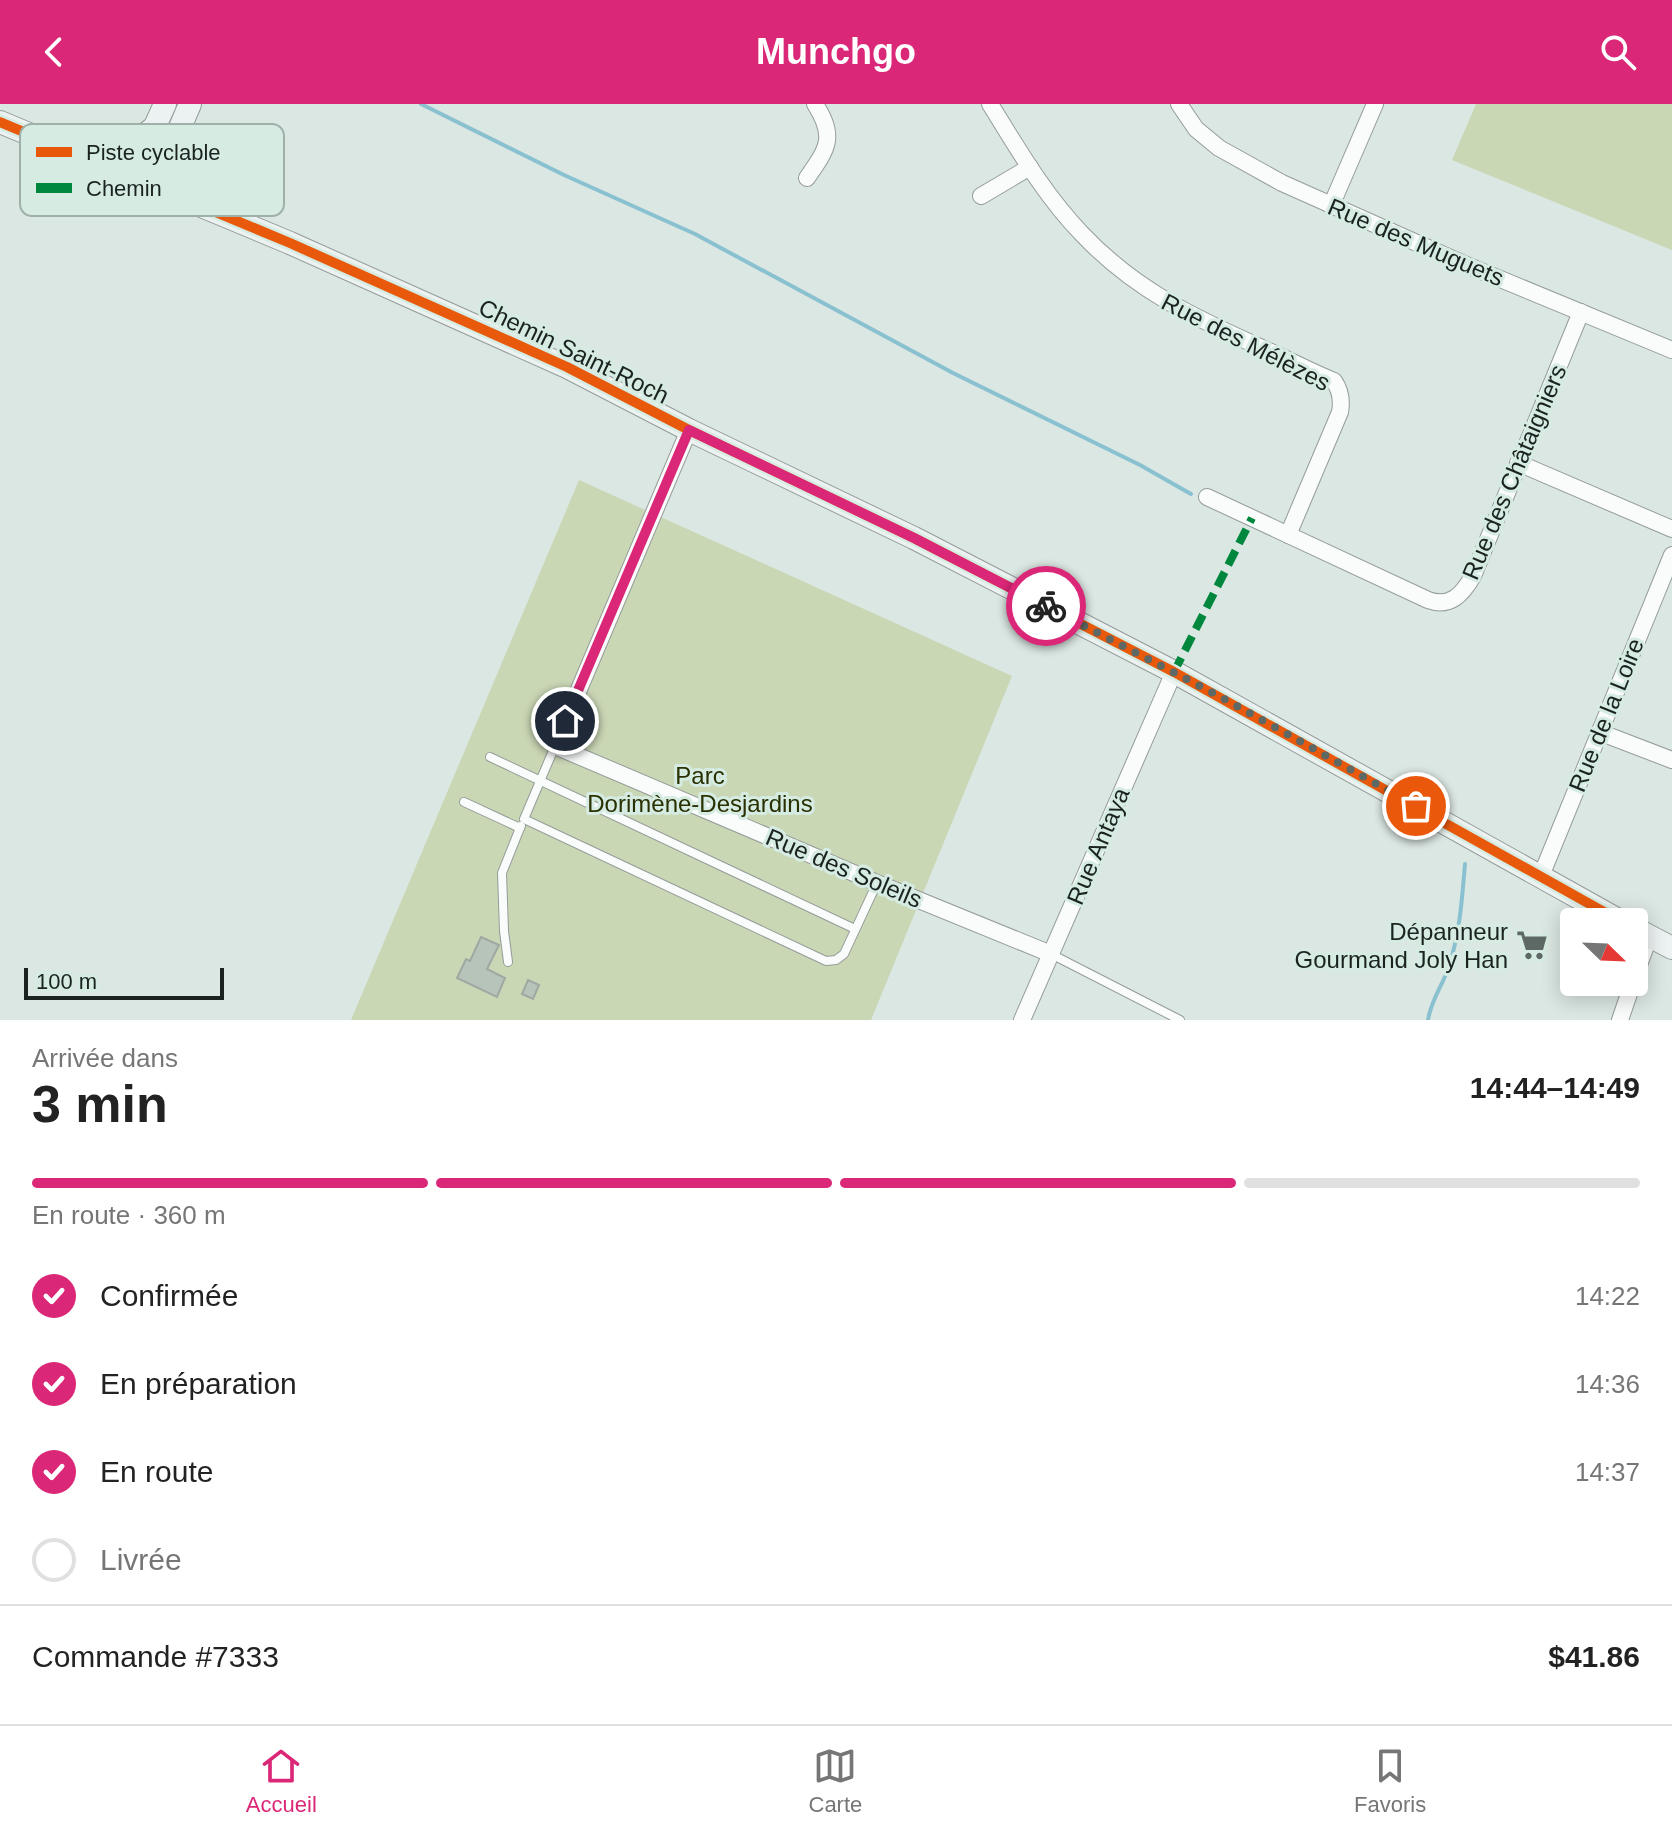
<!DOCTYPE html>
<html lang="fr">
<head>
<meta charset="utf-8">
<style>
  :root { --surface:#fff; --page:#f6f6f6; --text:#222; --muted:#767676; --line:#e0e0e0; --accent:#db2777 }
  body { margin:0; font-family:Helvetica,sans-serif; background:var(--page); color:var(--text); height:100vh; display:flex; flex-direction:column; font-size:30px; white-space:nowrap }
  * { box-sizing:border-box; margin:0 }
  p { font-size:26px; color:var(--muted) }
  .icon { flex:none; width:44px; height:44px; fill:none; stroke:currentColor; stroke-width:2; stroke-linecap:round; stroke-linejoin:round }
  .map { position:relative; height:916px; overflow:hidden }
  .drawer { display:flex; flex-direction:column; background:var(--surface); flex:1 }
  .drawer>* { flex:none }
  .needle { width:52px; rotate:113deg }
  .controls { position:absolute; left:1560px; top:804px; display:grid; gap:16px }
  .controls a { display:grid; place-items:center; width:88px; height:88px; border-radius:8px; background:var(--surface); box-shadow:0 4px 20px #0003; font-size:40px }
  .scale { position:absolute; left:24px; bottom:20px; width:200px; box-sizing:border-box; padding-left:8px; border:4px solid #1b2320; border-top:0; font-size:22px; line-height:28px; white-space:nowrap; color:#1b2320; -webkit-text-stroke:6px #d6ece3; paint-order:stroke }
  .pin { position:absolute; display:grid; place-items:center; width:68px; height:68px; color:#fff; margin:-34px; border:4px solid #fff; border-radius:50%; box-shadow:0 2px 8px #0007 }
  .courier { position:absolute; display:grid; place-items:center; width:80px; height:80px; margin:-40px; border:6px solid #db2777; border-radius:50%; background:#fff; color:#222; box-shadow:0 2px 10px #0007 }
  .headline em { font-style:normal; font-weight:800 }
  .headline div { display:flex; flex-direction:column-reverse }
  .headline { display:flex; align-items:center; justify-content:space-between; height:136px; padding:0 32px }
  h1 { font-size:52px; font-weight:800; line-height:60px }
  .bar { display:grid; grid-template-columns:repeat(4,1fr); gap:12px 8px; align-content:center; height:96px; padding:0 32px }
  .bar i { height:10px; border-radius:6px; background:var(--line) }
  .bar .active { background:var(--accent) }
  .bar p { grid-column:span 4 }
  .line { display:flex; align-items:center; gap:20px; padding:0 32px; border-top:2px solid var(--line) }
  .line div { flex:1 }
  ol { padding:0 32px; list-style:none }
  li { display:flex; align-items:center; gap:24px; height:88px }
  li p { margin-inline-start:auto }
  li .icon { padding:8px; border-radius:50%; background:var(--accent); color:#fff; stroke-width:4 }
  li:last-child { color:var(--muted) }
  li i { width:44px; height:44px; border:4px solid var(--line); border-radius:50% }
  header { display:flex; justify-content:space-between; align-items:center; height:104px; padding:0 32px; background:var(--accent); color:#fff; font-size:36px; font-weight:800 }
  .tab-bar { display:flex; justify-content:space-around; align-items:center; height:112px; border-top:2px solid var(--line); background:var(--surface); font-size:22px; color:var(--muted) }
  .tab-bar a { display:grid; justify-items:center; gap:4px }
  .tab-bar .active { color:var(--accent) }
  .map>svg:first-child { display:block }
  .green { fill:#cad7b5 }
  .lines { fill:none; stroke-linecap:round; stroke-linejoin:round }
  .stream { stroke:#8ac1d1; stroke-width:4 }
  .building { fill:#b6c4b9; stroke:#a0a8a3; stroke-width:2 }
  .lane-casing { stroke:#949c99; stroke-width:10 }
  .street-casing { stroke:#949c99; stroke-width:18 }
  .secondary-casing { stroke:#949c99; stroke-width:24 }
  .lane { stroke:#fafbfb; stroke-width:8 }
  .street { stroke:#fafbfb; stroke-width:16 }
  .secondary { stroke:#ecf2f1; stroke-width:22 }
  .quiet { stroke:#00873e; stroke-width:8; stroke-dasharray:16 8; stroke-linecap:butt }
  .cycleway-casing { stroke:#d6ece3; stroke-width:15 }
  .cycleway { stroke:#e8590c; stroke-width:10 }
  .done { stroke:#5e6864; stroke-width:8; stroke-dasharray:0 14.4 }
  .route { stroke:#db2777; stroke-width:10 }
  .labels { text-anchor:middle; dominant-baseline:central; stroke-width:6; stroke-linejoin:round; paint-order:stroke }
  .street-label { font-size:24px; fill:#1b2320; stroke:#d6ece3 }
  .park-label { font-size:24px; fill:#293001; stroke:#d6ece3 }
  .poi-label { font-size:24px; fill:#1b2320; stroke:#d6ece3; text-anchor:end }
  .key { fill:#d6ece3; stroke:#9eb0a8; stroke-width:2 }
  .key-label { font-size:22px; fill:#1b2320 }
</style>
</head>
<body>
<header><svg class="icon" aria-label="back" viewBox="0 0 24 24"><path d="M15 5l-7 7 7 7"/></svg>Munchgo<svg class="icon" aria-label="search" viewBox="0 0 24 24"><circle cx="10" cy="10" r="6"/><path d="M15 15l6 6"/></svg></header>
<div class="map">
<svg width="1672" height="916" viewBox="0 0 1672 916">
  <rect width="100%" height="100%" fill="#dbe7e2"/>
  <g class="green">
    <polygon points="1476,0 1672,0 1672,146 1452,56"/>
    <polygon points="579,376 1012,572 871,916 351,916"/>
  </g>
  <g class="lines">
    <g class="stream">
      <polyline points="421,0 564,71 695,130 953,269 1140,361 1191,390"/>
      <path d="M1428,916c3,-20 15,-35 21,-54 11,-34 13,-67 16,-102"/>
    </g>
  </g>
  <g class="building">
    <polygon points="481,833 499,841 487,865 505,874 497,893 457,874 466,855 470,857"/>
    <polygon points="528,876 539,881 533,895 522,890"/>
  </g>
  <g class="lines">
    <defs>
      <g id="lane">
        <polyline points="555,642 524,715 826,857 836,856 844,850 877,779"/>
        <polyline points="490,653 855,825"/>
        <polyline points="464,698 520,724 521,722"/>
        <polyline points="1051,850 1180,916"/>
        <polyline points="508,858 504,827 502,769 520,724"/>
      </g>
      <g id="street">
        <path d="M990,0c28,45 55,92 92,130 53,56 111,83 180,114 24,10 47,23 72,33 7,10 8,20 6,31l-52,123"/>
        <polyline points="1179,0 1196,25 1219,44 1282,79 1464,160 1672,246"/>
        <path d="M807,74c21,-30 29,-41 8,-74"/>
        <polyline points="981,92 1030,63"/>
        <polyline points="1331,102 1375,0"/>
        <polyline points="689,326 555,642 877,779 1051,850"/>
        <polyline points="1518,359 1672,425"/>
        <path d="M1207,393l221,103c22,8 34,-5 45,-24l108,-264"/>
        <polyline points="1599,628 1672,656"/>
        <polyline points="1541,772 1672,451"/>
        <polyline points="1634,875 1649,833"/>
        <polyline points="1022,916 1174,568"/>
        <polyline points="1620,916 1633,878"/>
      </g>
      <g id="secondary">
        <polyline points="0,18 290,139 567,263 689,326 914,434 1174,568 1622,818"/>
        <path d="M75,46c30,1 56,-4 80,-23"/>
        <polyline points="132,73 165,0"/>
        <polyline points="155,83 190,0"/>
        <polyline points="1634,824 1672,844"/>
      </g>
    </defs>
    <use href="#lane" class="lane-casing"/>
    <use href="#street" class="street-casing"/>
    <use href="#secondary" class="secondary-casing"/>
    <use href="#lane" class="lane"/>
    <use href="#street" class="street"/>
    <use href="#secondary" class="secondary"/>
    <polyline class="quiet" points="1174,568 1252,414"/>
    <defs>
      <polyline id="cycleway" points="0,18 290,139 567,263 689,326 914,434 1174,568 1622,818"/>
    </defs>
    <use href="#cycleway" class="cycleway-casing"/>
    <use href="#cycleway" class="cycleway"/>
  </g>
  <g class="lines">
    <polyline class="done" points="1046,502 1219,592 1416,702"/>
    <polyline class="route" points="565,617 689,326 914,434 1046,502"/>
  </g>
  <defs>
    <symbol id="supermarket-bare" viewBox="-9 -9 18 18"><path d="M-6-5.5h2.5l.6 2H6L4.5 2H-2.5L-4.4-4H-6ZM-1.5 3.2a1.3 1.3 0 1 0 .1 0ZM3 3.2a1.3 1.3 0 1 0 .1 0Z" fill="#5e6864" stroke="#d6ece3" stroke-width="2.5" paint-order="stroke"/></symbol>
  </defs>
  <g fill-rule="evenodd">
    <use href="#supermarket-bare" x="1510" y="819" width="44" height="44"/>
  </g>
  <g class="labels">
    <g class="street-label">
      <text transform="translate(1416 138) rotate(23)">Rue des Muguets</text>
      <text transform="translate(1246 238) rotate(27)">Rue des Mélèzes</text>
      <text transform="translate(574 247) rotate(26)">Chemin Saint-Roch</text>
      <text transform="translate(1514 368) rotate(-67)">Rue des Châtaigniers</text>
      <text transform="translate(1606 611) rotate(-68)">Rue de la Loire</text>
      <text transform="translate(1098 742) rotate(-67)">Rue Antaya</text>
      <text transform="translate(844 764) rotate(23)">Rue des Soleils</text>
    </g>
    <g class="park-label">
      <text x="700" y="671">Parc<tspan x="700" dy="28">Dorimène-Desjardins</tspan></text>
    </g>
    <g class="poi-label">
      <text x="1508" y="827">Dépanneur<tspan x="1508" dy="28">Gourmand Joly Han</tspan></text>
    </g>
  </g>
  <rect x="20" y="20" width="264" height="92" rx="12" class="key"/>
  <rect x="36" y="43" width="36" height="10" fill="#e8590c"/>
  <rect x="36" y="79" width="36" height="10" fill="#00873e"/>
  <g class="key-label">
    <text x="86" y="56">Piste cyclable</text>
    <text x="86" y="92">Chemin</text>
  </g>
</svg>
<div class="controls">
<a><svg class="needle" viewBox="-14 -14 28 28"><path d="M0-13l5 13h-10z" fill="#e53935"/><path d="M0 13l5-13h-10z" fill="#767676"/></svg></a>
</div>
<div class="scale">100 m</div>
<div class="pin" style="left:1416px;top:702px;background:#ea580c"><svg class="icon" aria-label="bag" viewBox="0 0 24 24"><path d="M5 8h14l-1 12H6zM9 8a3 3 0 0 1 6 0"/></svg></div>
<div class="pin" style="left:565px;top:617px;background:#1f2937"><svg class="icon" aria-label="home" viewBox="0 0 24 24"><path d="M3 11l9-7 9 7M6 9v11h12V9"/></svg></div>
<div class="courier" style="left:1046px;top:502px"><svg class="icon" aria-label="bike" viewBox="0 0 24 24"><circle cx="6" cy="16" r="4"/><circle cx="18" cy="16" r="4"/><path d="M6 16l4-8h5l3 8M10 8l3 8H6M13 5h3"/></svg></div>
</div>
<section class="drawer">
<div class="headline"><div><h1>3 min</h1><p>Arrivée dans</p></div><em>14:44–14:49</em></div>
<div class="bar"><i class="active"></i><i class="active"></i><i class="active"></i><i></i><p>En route · 360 m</p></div>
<ol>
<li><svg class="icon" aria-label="check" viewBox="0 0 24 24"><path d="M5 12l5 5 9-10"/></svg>Confirmée<p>14:22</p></li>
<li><svg class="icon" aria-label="check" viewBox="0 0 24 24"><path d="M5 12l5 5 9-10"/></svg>En préparation<p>14:36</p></li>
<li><svg class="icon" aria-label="check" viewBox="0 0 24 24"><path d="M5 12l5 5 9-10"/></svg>En route<p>14:37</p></li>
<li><i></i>Livrée</li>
</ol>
<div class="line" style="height:104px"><div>Commande #7333</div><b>$41.86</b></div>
</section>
<nav class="tab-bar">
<a class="active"><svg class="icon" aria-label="home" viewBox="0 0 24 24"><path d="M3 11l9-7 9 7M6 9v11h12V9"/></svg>Accueil</a>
<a><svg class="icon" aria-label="map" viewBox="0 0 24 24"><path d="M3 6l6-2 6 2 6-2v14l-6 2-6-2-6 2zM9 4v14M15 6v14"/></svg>Carte</a>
<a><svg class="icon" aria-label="saved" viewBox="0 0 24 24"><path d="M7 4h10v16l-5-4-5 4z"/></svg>Favoris</a>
</nav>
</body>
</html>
